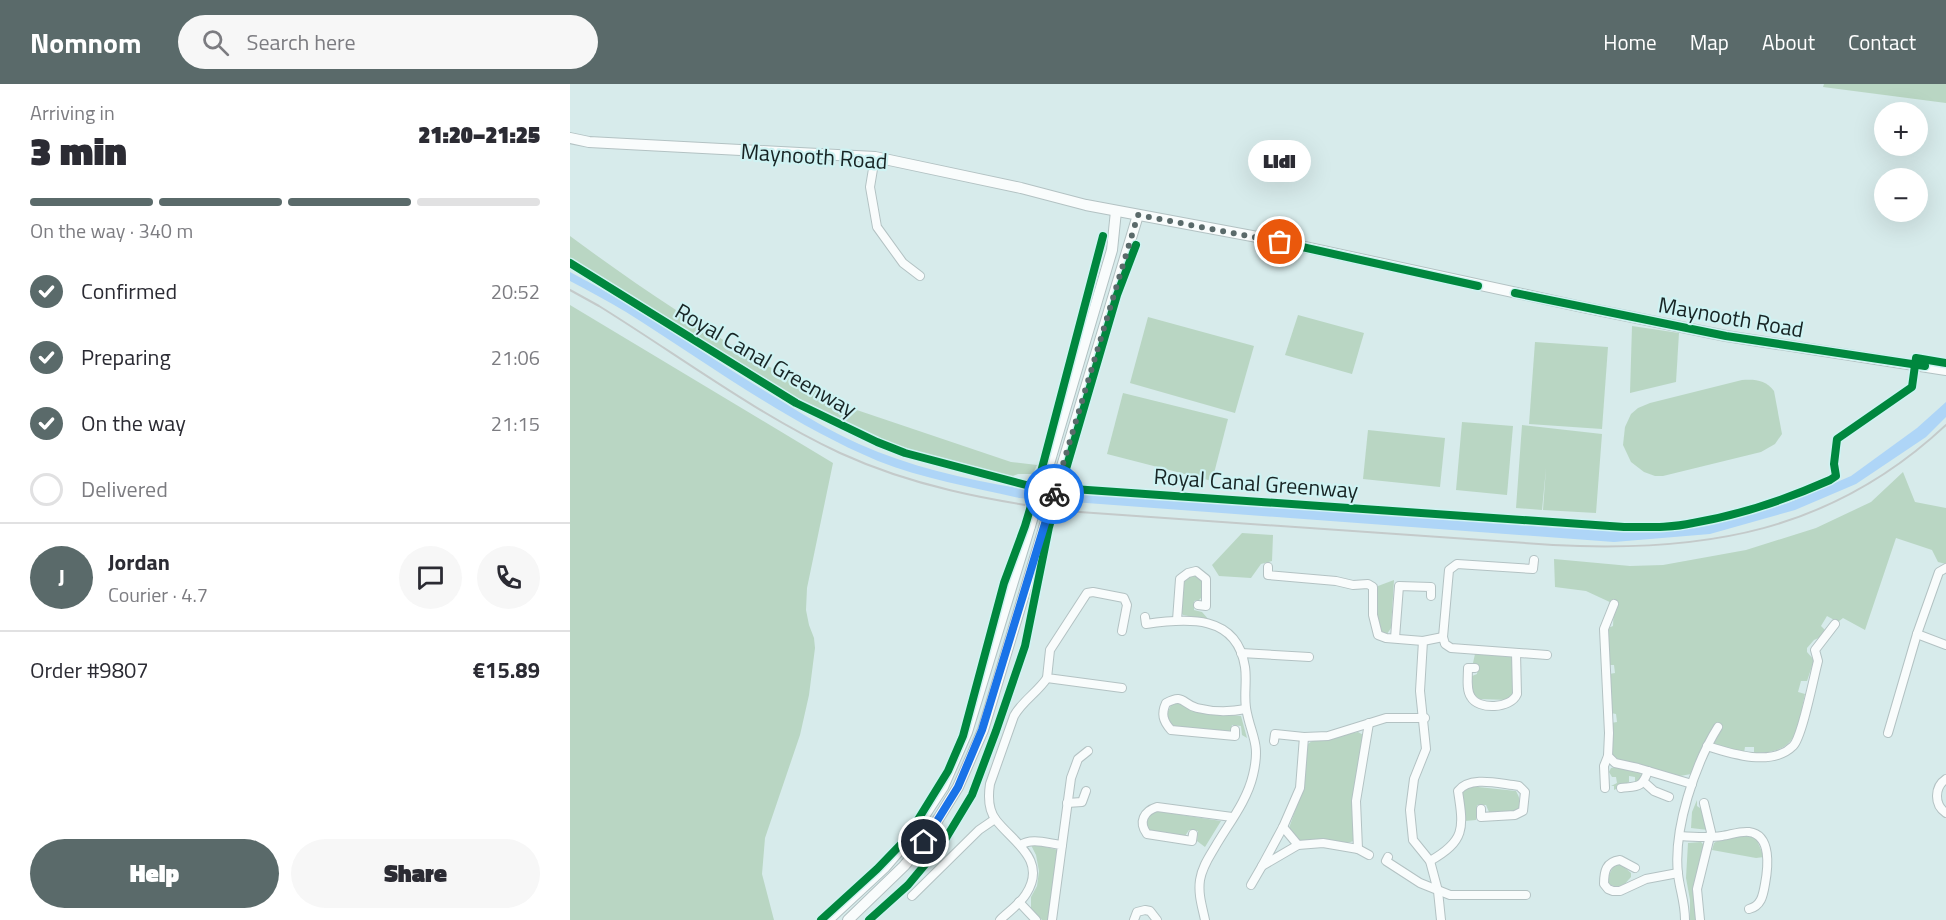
<!DOCTYPE html>
<html lang="en">
<head>
<meta charset="utf-8">
<style>
  :root { --surface:#fff; --page:#f7f7f7; --text:#2b2b33; --muted:#7c7c81; --line:#e1e1e2; --accent:#5a6a6a }
  body { margin:0; font-family:"Titillium Web",sans-serif; background:var(--page); color:var(--text); height:100vh; display:flex; flex-direction:column; font-size:22px; white-space:nowrap }
  * { box-sizing:border-box; margin:0 }
  p { font-size:20px; color:var(--muted) }
  .icon { flex:none; width:33px; height:33px; fill:none; stroke:currentColor; stroke-width:2; stroke-linecap:round; stroke-linejoin:round }
  .map { position:relative; flex:1; overflow:hidden }
  .drawer { display:flex; flex-direction:column; background:var(--surface); width:570px }
  .drawer>* { flex:none }
  .fabs { position:absolute; left:1304px; top:18px; display:grid; gap:12px }
  .fabs a { display:grid; place-items:center; width:54px; height:54px; border-radius:50%; background:var(--surface); box-shadow:0 6px 24px #0002; font-size:30px }
  .pin { position:absolute; display:grid; place-items:center; width:51px; height:51px; color:#fff; margin:-26px; border:3px solid #fff; border-radius:50%; box-shadow:0 2px 6px #0007 }
  .courier { position:absolute; display:grid; place-items:center; width:60px; height:60px; margin:-30px; border:4px solid #1a73e8; border-radius:50%; background:#fff; color:#222; box-shadow:0 2px 8px #0007 }
  .bubble { position:absolute; height:42px; border-radius:21px; background:var(--surface); box-shadow:0 6px 24px #0002; font-size:20px; font-weight:800; line-height:42px; text-align:center }
  .summary em { font-style:normal; font-weight:800 }
  .summary div { display:flex; flex-direction:column-reverse }
  .summary { display:flex; align-items:center; justify-content:space-between; height:102px; padding:0 30px }
  h1 { font-size:39px; font-weight:800; line-height:45px }
  .bar { display:grid; grid-template-columns:repeat(4,1fr); gap:9px 6px; align-content:center; height:72px; padding:0 30px }
  .bar i { height:8px; border-radius:4px; background:var(--line) }
  .bar .on { background:var(--accent) }
  .bar p { grid-column:span 4 }
  .line { display:flex; align-items:center; gap:15px; padding:0 30px; border-top:2px solid var(--line) }
  .line div { flex:1 }
  .round { display:grid; place-items:center; flex:none; width:63px; height:63px; border-radius:32px; background:var(--page) }
  ol { padding:0 30px; list-style:none }
  li { display:flex; align-items:center; gap:18px; height:66px }
  li p { margin-inline-start:auto }
  li .icon { padding:6px; border-radius:50%; background:var(--accent); color:#fff; stroke-width:4 }
  li:last-child { color:var(--muted) }
  li i { width:33px; height:33px; border:3px solid var(--line); border-radius:50% }
  .action { display:flex; gap:12px; margin-top:auto; padding:12px 30px }
  .action a { flex:1; height:69px; border-radius:36px; background:var(--accent); color:#fff; font-size:24px; font-weight:800; line-height:69px; text-align:center }
  .action a+a { background:var(--page); color:var(--text) }
  header { display:flex; align-items:center; gap:36px; box-sizing:border-box; height:84px; padding:0 30px; background:var(--accent); color:#fff }
  header strong { font-size:28px }
  nav { display:flex; gap:33px; margin-inline-start:auto; font-size:21px }
  .search { width:420px; height:54px; background:var(--page); display:flex; align-items:center; gap:15px; box-sizing:border-box; padding:0 21px; border-radius:33px; color:var(--muted); font-size:22px }
  main { display:flex; flex:1; min-height:0 }
  .map>svg:first-child { display:block }
  .green { fill:#b9d6c3 }
  .water { fill:#aed5f7 }
  .lines { fill:none; stroke-linecap:round; stroke-linejoin:round }
  .minor-casing { stroke:#b3c2c3; stroke-width:10 }
  .secondary-casing { stroke:#b3c2c3; stroke-width:12 }
  .minor { stroke:#f9fcfc; stroke-width:8 }
  .secondary { stroke:#f9fcfc; stroke-width:10 }
  .rail { stroke:#c4caca; stroke-width:2 }
  .secondary-bridge-casing { stroke:#b3c2c3; stroke-width:12; stroke-linecap:butt }
  .secondary-bridge { stroke:#f9fcfc; stroke-width:10 }
  .cycleway-casing { stroke:#cff3f3; stroke-width:11 }
  .cycleway { stroke:#00873e; stroke-width:8 }
  .done { stroke:#5a6a6a; stroke-width:6; stroke-dasharray:0 10.8 }
  .route { stroke:#1a73e8; stroke-width:8 }
  .labels { text-anchor:middle; dominant-baseline:central; stroke-width:4.5; stroke-linejoin:round; paint-order:stroke }
  .street-label { font-size:22px; fill:#172424; stroke:#cff3f3 }
</style>
</head>
<body>
<header>
<strong>Nomnom</strong>
<div class="search"><svg class="icon" aria-label="search" viewBox="0 0 24 24"><circle cx="10" cy="10" r="6"/><path d="M15 15l6 6"/></svg>Search here</div>
<nav><a>Home</a><a>Map</a><a>About</a><a>Contact</a></nav>
</header>
<main>
<section class="drawer">
<div class="summary"><div><h1>3 min</h1><p>Arriving in</p></div><em>21:20–21:25</em></div>
<div class="bar"><i class="on"></i><i class="on"></i><i class="on"></i><i></i><p>On the way · 340 m</p></div>
<ol>
<li><svg class="icon" aria-label="check" viewBox="0 0 24 24"><path d="M5 12l5 5 9-10"/></svg>Confirmed<p>20:52</p></li>
<li><svg class="icon" aria-label="check" viewBox="0 0 24 24"><path d="M5 12l5 5 9-10"/></svg>Preparing<p>21:06</p></li>
<li><svg class="icon" aria-label="check" viewBox="0 0 24 24"><path d="M5 12l5 5 9-10"/></svg>On the way<p>21:15</p></li>
<li><i></i>Delivered</li>
</ol>
<div class="line" style="height:108px"><b class="round" style="background:var(--accent);color:#fff">J</b><div><b>Jordan</b><p>Courier · 4.7</p></div><a class="round"><svg class="icon" aria-label="chat" viewBox="0 0 24 24"><path d="M4 5h16v11H9l-5 4z"/></svg></a><a class="round"><svg class="icon" aria-label="phone" viewBox="0 0 24 24"><path d="M5 4h4l2 5-3 2q2 4 5 5l2-3 5 2v4C11 20 4 13 5 4z"/></svg></a></div>
<div class="line" style="height:78px"><div>Order #9807</div><b>€15.89</b></div>
<div class="action"><a>Help</a><a>Share</a></div>
</section>
<div class="map">
<svg width="1376" height="836" viewBox="0 0 1376 836">
  <rect width="100%" height="100%" fill="#d7ebeb"/>
  <g class="green">
    <polygon points="1254,0 1376,0 1376,19 1253,3"/>
    <path d="M0,152c62,46 126,89 192,127 24,13 51,23 76,34l-2,6 175,59 26,3 -4,9h-15l-8,3 -103,-28 -56,-22 -65,-33 -177,-112 -39,-23z"/>
    <polygon points="0,221 263,379 237,504 236,526 239,541 244,554 245,564 239,611 230,651 195,754 192,790 204,836 0,836"/>
    <polygon points="728,231 794,249 782,290 715,271"/>
    <polygon points="578,233 684,262 665,329 560,299"/>
    <polygon points="1062,242 1109,249 1106,298 1060,309"/>
    <polygon points="965,258 1038,263 1032,345 959,340"/>
    <path d="M1172,296c13,-1 24,0 32,11l8,43 -7,10 -14,8 -98,24h-8l-11,-4 -13,-10 -8,-17 2,-18 6,-13 7,-6 12,-5z"/>
    <polygon points="553,309 658,335 642,397 537,370"/>
    <polygon points="892,338 943,342 937,411 886,406"/>
    <polygon points="952,341 1032,350 1026,429 973,426 976,384 972,426 946,424"/>
    <polygon points="798,346 875,354 870,403 793,395"/>
    <path d="M1333,388l12,30 31,6v56l-8,-2 -6,-12 -36,-12 -31,92 -22,-12 -5,4 -11,-6 -6,10 4,4 -2,6 -9,4 -7,8v4l7,8 -7,21h-6l-3,11 7,2c-8,36 -6,59 -51,59v-6h-9l-1,6 -25,-5 -12,-10 -16,36 -11,2 -63,-17 -4,-3 -2,-33 6,-1 -1,-8 -5,-1 -2,-39 6,-1 -1,-8h-5l-1,-37 5,-2 1,-22 -28,-13 -31,-4 -1,-28 76,7 33,-1 83,-15 70,-22 55,-26z"/>
    <polygon points="672,449 703,451 702,477 691,480 681,494 649,492 642,481"/>
    <polygon points="620,492 628,492 632,495 633,512 629,516 624,517 624,526 632,528 639,536 613,531 611,528 614,499 615,495"/>
    <polygon points="824,496 821,544 817,550 809,549 806,530 808,502"/>
    <polygon points="905,570 942,573 943,610 937,616 910,615 902,610 902,592 907,590 908,583 903,579"/>
    <polygon points="607,618 629,628 671,632 677,654 672,651 671,642 662,641 661,646 657,648 616,645 601,641 596,632 601,621"/>
    <polygon points="788,648 795,652 785,700 784,757 777,759 754,756 728,757 719,744 733,704 738,660 742,657"/>
    <polygon points="1045,683 1070,688 1072,695 1065,698 1065,693 1059,692 1059,698 1044,706 1044,702 1041,702 1047,699 1046,693 1042,693 1039,688 1041,684"/>
    <path d="M899,702l47,5c4,7 6,14 1,21l-25,1 -3,-1 -3,-7h-9l-1,15 -11,1 -3,-31z"/>
    <polygon points="1127,716 1127,722 1133,726 1138,746 1121,744 1122,728"/>
    <path d="M586,727l65,10 -16,26 -8,-6 1,-10 -9,-1 -4,6 -34,-4 -5,-5c0,-8 1,-13 10,-16z"/>
    <polygon points="1177,752 1186,754 1194,773 1186,774 1142,766 1144,759 1151,755"/>
    <polygon points="1131,758 1134,761 1126,836 1120,836 1120,816 1116,794 1118,759"/>
    <polygon points="460,759 488,766 479,836 472,836 461,825 461,813 467,802 469,787 466,771"/>
    <polygon points="1044,781 1052,781 1061,789 1061,793 1053,802 1044,802 1038,800 1038,793"/>
  </g>
  <path class="water" d="M0,188c73,38 139,86 210,128 25,16 52,32 79,44 54,24 113,37 171,46l531,38 86,3 62,-8 79,-20 63,-27 66,-48 29,-26v15l-20,20 -70,47 -61,26 -85,24 -96,8 -595,-44c-47,-11 -96,-19 -141,-37 -91,-38 -169,-97 -252,-149 -18,-11 -37,-21 -56,-31z"/>
  <g class="lines">
    <defs>
      <g id="minor">
        <polyline points="305,73 300,103 307,143 333,179 350,192"/>
        <polyline points="964,476 963,485 887,480 879,486 873,553 875,560 881,564 977,571"/>
        <polyline points="698,483 698,491 766,497 783,501 798,500 803,503 803,531 808,551 816,554 853,557"/>
        <path d="M575,533l1,7c41,-6 91,-10 99,43 2,13 -1,28 1,41 5,29 15,34 7,67 -6,26 -24,48 -38,72 -6,10 -13,20 -15,33 -2,14 2,26 5,40"/>
        <polyline points="607,536 610,495 618,489 626,487 636,495 636,522 628,521"/>
        <polyline points="1347,550 1376,561"/>
        <polyline points="825,554 829,502 861,503 861,512"/>
        <polyline points="671,569 739,573"/>
        <path d="M905,584h-7c0,9 -2,22 3,29 7,13 40,12 46,-3l-1,-41"/>
        <polyline points="552,604 477,594 480,566 517,509 523,508 554,514 557,521 552,547"/>
        <path d="M665,646v6l-64,-6c-8,-9 -10,-16 -5,-27 18,-10 16,1 31,5 16,4 33,4 49,1"/>
        <polyline points="1318,649 1347,550 1369,488 1376,484"/>
        <polyline points="734,653 730,704 713,743 692,782 728,761 753,759 788,765 786,717 799,639"/>
        <polyline points="704,657 705,650 734,653 758,652 816,634 855,634"/>
        <path d="M1137,662c25,8 65,21 86,0 9,-8 21,-70 25,-85l-3,-11 20,-26"/>
        <polyline points="1038,672 1045,679 1068,684 1122,700"/>
        <path d="M1376,695c-12,8 -12,26 0,34"/>
        <polyline points="1074,698 1084,707 1099,713"/>
        <polyline points="1035,704 1034,682 1038,672 1039,649 1034,545 1044,520"/>
        <path d="M1051,704c17,-2 21,0 27,-17"/>
        <polyline points="497,719 512,718 516,707"/>
        <polyline points="713,743 728,761"/>
        <path d="M623,750l-1,7 -45,-7c-9,-12 -3,-23 10,-27l75,10"/>
        <path d="M1110,752c14,1 28,2 42,0 8,-1 18,-5 27,-4 23,3 19,36 16,52 -2,12 -4,22 -16,25"/>
        <path d="M451,761c10,-8 29,-1 41,0l-10,75"/>
        <polyline points="492,761 501,694 508,675 518,667"/>
        <polyline points="788,765 799,771"/>
        <polyline points="818,773 816,777 850,799 880,811 956,811"/>
        <path d="M860,777c35,-20 34,-32 28,-70 11,-15 39,-8 55,-6l6,1 6,6 -2,19 -8,4 -34,2v-8"/>
        <path d="M1065,784l-15,-8c-14,2 -16,11 -16,24l4,5 5,2h7l26,-12 32,-6"/>
        <polyline points="681,801 692,782"/>
        <polyline points="342,812 409,746 425,735"/>
        <polyline points="449,818 466,836"/>
        <path d="M430,836c8,-8 20,-16 26,-26 22,-34 -13,-52 -30,-74 -8,-10 -8,-23 -6,-36l24,-68c8,-15 24,-24 33,-38"/>
        <polyline points="564,836 567,828 575,826 580,827 587,836"/>
        <polyline points="871,836 868,807 860,777 843,756 840,726 844,695 856,665 850,607 853,557 873,553"/>
        <path d="M1115,836c0,-18 -5,-29 -7,-46 -5,-45 17,-110 40,-147"/>
        <polyline points="1130,836 1127,805 1141,748 1134,719"/>
      </g>
      <g id="secondary">
        <polyline points="0,54 19,58 305,73 451,104 516,121 698,155 1012,223 1156,252 1376,286"/>
        <polyline points="490,389 568,131"/>
        <polyline points="476,390 542,166 546,127"/>
        <polyline points="258,836 315,783 339,755 373,703 397,648 460,442"/>
        <polyline points="278,836 334,782 354,758 388,703 413,646 474,444"/>
      </g>
    </defs>
    <use href="#minor" class="minor-casing"/>
    <use href="#secondary" class="secondary-casing"/>
    <use href="#minor" class="minor"/>
    <use href="#secondary" class="secondary"/>
    <path class="rail" d="M0,206l29,16c79,49 156,107 241,147 72,33 147,47 225,58l488,34c151,8 279,-13 393,-120"/>
    <defs>
      <g id="secondary-bridge">
        <polyline points="460,442 476,390"/>
        <polyline points="474,444 490,389"/>
      </g>
    </defs>
    <use href="#secondary-bridge" class="secondary-bridge-casing"/>
    <use href="#secondary-bridge" class="secondary-bridge"/>
    <defs>
      <g id="cycleway">
        <polyline points="723,161 908,202"/>
        <path d="M0,179l226,140 81,39 28,11 125,33 43,3 551,38c23,0 47,1 69,-4 47,-8 94,-24 137,-43l6,-4 -2,-12 3,-25 75,-52 4,-29 30,5"/>
        <polyline points="945,209 1156,252 1355,282"/>
        <polyline points="251,836 307,785 336,755 378,687 393,652 434,499 455,442 471,388 533,152"/>
        <polyline points="299,836 338,801 373,759 402,711 426,647 455,562 479,443 547,211 566,161"/>
      </g>
    </defs>
    <use href="#cycleway" class="cycleway-casing"/>
    <use href="#cycleway" class="cycleway"/>
  </g>
  <g class="lines">
    <polyline class="done" points="484,410 568,131 710,158"/>
    <polyline class="route" points="354,758 388,703 412,646 484,410"/>
  </g>
  <g class="labels">
    <g class="street-label">
      <text transform="translate(244 72) rotate(4)">Maynooth Road</text>
      <text transform="translate(1161 233) rotate(10)">Maynooth Road</text>
      <text transform="translate(196 276) rotate(30)">Royal Canal Greenway</text>
      <text transform="translate(686 399) rotate(4)">Royal Canal Greenway</text>
    </g>
  </g>
</svg>
<div class="fabs">
<a>+</a>
<a>−</a>
</div>
<div class="pin" style="left:710px;top:158px;background:#ea580c"><svg class="icon" aria-label="bag" viewBox="0 0 24 24"><path d="M5 8h14l-1 12H6zM9 8a3 3 0 0 1 6 0"/></svg></div>
<div class="pin" style="left:354px;top:758px;background:#1f2937"><svg class="icon" aria-label="home" viewBox="0 0 24 24"><path d="M3 11l9-7 9 7M6 9v11h12V9"/></svg></div>
<div class="courier" style="left:484px;top:410px"><svg class="icon" aria-label="bike" viewBox="0 0 24 24"><circle cx="6" cy="16" r="4"/><circle cx="18" cy="16" r="4"/><path d="M6 16l4-8h5l3 8M10 8l3 8H6M13 5h3"/></svg></div>
<div class="bubble" style="left:678px;top:56px;width:63px">Lidl</div>
</div>
</main>
</body>
</html>
